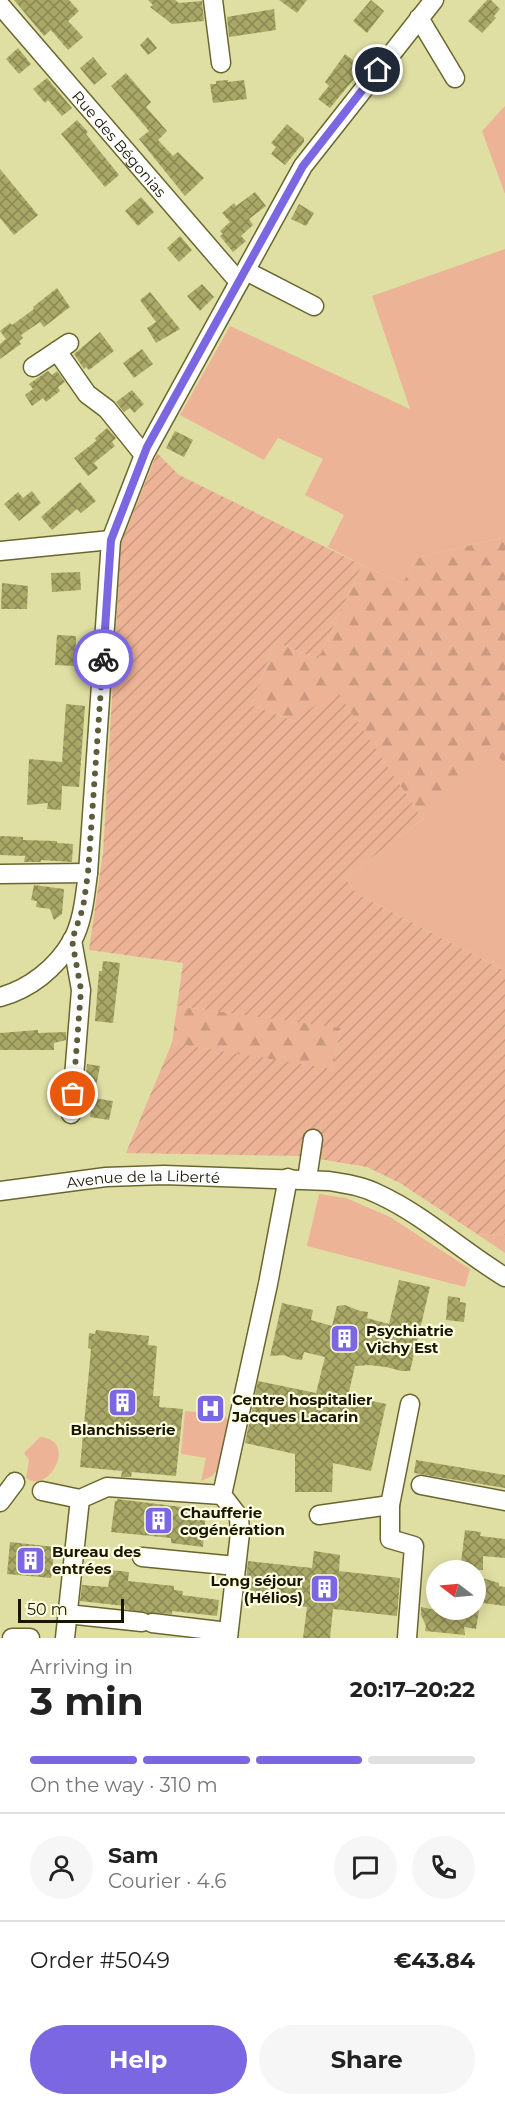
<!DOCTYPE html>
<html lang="en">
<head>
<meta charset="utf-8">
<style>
  :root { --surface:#fff; --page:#f6f6f6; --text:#222; --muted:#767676; --line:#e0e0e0; --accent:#7b67e2 }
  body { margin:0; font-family:Montserrat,sans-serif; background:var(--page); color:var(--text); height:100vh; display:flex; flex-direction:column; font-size:22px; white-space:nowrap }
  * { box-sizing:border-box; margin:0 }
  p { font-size:20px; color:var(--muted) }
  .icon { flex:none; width:33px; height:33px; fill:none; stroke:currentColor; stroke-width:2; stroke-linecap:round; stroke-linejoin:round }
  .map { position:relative; height:1638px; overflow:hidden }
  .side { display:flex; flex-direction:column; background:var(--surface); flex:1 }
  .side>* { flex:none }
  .needle { width:39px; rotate:286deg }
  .fabs { position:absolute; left:426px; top:1560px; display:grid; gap:12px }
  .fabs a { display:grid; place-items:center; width:60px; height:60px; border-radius:50%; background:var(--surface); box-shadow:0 3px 15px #0003; font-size:30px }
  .scale { position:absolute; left:18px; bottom:15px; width:106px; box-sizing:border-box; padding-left:6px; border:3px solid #181601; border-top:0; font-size:16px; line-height:21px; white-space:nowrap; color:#181601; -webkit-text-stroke:4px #fefee0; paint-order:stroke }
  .pin { position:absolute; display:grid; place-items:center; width:51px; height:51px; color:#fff; margin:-26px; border:3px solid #fff; border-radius:50%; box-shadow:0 2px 6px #0007 }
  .courier { position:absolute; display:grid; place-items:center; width:60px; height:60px; margin:-30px; border:4px solid #7b67e2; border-radius:50%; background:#fff; color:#222; box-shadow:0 2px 8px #0007 }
  .headline em { font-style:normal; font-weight:700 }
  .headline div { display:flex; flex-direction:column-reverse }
  .headline { display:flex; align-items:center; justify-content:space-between; height:102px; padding:0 30px }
  h1 { font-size:39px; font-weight:700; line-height:45px }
  .bar { display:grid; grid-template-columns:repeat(4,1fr); gap:9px 6px; align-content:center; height:72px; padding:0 30px }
  .bar i { height:8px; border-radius:4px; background:var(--line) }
  .bar .selected { background:var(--accent) }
  .bar p { grid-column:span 4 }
  .line { display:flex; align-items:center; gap:15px; padding:0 30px; border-top:2px solid var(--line) }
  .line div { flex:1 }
  .round { display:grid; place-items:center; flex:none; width:63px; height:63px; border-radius:32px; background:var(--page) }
  .primary-button { display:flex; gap:12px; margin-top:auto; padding:12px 30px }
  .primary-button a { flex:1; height:69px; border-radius:36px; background:var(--accent); color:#fff; font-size:24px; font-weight:700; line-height:69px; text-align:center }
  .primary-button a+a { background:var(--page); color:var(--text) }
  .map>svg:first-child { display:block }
  .green { fill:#edb397 }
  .forest { fill:url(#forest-firs) }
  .garden { fill:url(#garden-furrows) }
  .building { fill:url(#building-cross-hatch) }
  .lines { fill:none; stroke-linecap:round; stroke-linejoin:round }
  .minor-casing { stroke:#69672e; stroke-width:21 }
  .minor { stroke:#fff; stroke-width:18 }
  .done { stroke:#5e5c3a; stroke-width:6; stroke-dasharray:0 10.8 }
  .route { stroke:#7b67e2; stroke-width:8 }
  .labels { text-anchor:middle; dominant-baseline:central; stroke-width:4.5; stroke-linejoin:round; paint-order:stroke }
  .street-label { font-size:15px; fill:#181601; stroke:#fefee0 }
  .poi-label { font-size:15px; font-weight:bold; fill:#181601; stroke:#fefee0; text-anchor:start }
</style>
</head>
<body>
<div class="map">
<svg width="505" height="1638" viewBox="0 0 505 1638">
  <defs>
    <pattern id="forest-firs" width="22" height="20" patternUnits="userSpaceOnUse" patternTransform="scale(1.5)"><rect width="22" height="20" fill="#edb397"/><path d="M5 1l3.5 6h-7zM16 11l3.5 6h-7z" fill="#ca9980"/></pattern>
    <pattern id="garden-furrows" width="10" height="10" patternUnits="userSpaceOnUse" patternTransform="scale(1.5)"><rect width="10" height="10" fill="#edb397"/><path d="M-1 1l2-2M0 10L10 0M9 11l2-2" fill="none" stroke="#ca9980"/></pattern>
    <pattern id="building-cross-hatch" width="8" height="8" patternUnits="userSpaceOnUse" patternTransform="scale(1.5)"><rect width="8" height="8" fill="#aaa867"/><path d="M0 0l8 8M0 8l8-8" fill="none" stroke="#898852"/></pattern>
  </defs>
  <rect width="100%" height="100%" fill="#e0dfa3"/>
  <g class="green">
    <polygon points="505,106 505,194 482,131"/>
    <polygon points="505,249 505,537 416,558 403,583 362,565 328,547 344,515 305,495 323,459 278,438 264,460 180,415 230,326 410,409 372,296"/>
    <polygon points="497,753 505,765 505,971 357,894 345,878 423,819"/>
    <polygon points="319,1194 346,1198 390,1217 470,1269 465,1287 307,1246"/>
    <polygon points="477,1234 505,1235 505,1253"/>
    <polygon points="185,1411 220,1414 226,1417 229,1423 218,1469 212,1476 201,1481 206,1458 181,1454"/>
    <path d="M40,1437c40,3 7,59 -14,41l3,-18 -5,-7z"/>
  </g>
  <g class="forest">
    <polygon points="505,537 505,765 497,754 423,819 336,691 294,721 251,705 275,642 318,659 362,565 403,583 416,558"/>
    <polygon points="177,1006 341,1027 332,1070 172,1043"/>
  </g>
  <polygon class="garden" points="157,453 179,475 362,565 318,659 275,642 251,705 294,721 336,690 423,819 345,878 357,894 505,971 505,1235 477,1234 400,1183 367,1167 301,1156 126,1153 172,1043 332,1069 341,1028 177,1006 183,963 89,950 103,853 121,543"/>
  <g class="building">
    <polygon points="14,0 69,0 79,11 68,21 83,37 68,50 51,30 44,36"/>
    <polygon points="148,0 175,0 179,3 202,1 204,21 172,24 150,7 153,5"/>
    <polygon points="279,0 307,0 297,13"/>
    <polygon points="371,0 384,11 367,33 353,21"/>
    <polygon points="487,0 491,0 500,9 494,16 496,18 482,33 468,21"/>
    <polygon points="274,9 276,30 229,37 227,17"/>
    <polygon points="148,37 157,48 148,55 140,45"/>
    <polygon points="18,48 31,64 19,74 6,59"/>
    <polygon points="345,54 363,68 330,108 318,99 329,86 325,82"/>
    <polygon points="93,57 107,74 94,85 80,68"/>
    <polygon points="126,73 151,102 146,107 167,131 158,140 173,156 178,152 204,178 185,196 139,139 149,131 111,86"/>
    <polygon points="47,78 72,108 62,116 48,100 45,103 33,89"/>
    <polygon points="228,80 228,82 244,80 247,99 213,103 210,84 216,84 216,81"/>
    <polygon points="77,120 88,132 86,134 119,175 105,187 61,134"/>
    <polygon points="287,124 304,138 304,142 285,165 271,154 276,147 271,143"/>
    <polygon points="0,169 38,215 14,235 0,218"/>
    <polygon points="255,192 266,206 249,219 253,225 241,236 246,241 233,252 220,236 223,234 220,231 230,222 222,213 234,203 236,206"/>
    <polygon points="141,197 154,212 138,226 125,211"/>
    <polygon points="299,204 314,213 306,226 291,219"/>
    <polygon points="180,236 192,250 179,262 167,248"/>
    <polygon points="202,284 214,297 200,311 187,296"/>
    <polygon points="57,288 70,307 44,327 40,322 21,335 23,338 19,341 21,344 0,359 0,344 6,339 0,331 10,323 12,325 34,309 33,307"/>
    <polygon points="150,292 180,329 156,343 147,328 156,322 140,300"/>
    <polygon points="100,332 114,351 89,370 86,367 84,369 74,354"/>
    <polygon points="142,349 153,364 134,378 123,363"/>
    <polygon points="48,371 52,375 57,371 65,382 58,387 60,391 46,402 43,398 32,406 25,395 33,389 29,384"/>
    <polygon points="132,390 144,404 134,413 130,408 124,412 116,402"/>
    <polygon points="107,428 116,438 112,442 115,446 94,463 98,468 88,476 74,458 96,441 95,438"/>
    <polygon points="175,431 193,440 184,457 166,448"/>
    <polygon points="80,482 96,501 81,513 77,509 52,530 41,517"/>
    <polygon points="32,491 41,503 19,521 4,504 18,492 23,498"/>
    <polygon points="80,572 81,590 52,592 51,573"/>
    <polygon points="2,583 28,586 27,609 1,609"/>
    <polygon points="57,635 76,636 75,666 55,665"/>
    <polygon points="66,704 85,706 79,787 62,786 61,810 47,809 48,803 27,805 29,759 62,762"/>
    <polygon points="0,836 23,837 23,840 57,841 57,843 73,844 72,862 41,860 41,862 24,862 25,856 0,855"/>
    <polygon points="34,885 64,889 62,914 54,920 50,909 36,907 37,901 31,900"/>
    <polygon points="103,961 120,963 113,1023 95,1021 99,971 102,971"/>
    <polygon points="38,1030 38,1033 66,1032 66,1040 54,1043 54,1050 0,1050 0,1033"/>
    <polygon points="87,1064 100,1066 96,1087 85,1085"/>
    <polygon points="93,1098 113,1101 109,1120 90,1117"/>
    <polygon points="399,1280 430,1287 410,1371 402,1371 386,1367 369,1365 355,1366 348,1396 386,1404 371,1471 333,1463 332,1492 295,1492 295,1454 245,1443 258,1381 316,1393 325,1357 304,1352 302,1360 293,1359 284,1355 270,1356 282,1303 313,1310 311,1320 332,1326 337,1306 345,1305 360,1311 368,1312 367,1318 389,1324"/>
    <polygon points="448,1296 460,1298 460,1302 466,1303 464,1322 446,1320"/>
    <polygon points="96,1330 149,1336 148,1345 157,1346 153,1396 160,1396 159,1407 183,1409 176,1476 132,1472 131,1477 121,1477 122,1471 80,1467 91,1349 88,1348 89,1333 95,1334"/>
    <polygon points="416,1460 505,1475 505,1488 414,1473"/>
    <polygon points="117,1499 206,1510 203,1547 171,1543 171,1538 111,1532 115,1501 117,1501"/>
    <polygon points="465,1530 481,1532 480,1536 505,1539 505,1558 483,1556 483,1570 460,1570"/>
    <polygon points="10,1542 55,1547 51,1578 7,1574"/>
    <polygon points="314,1551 340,1555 339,1571 400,1578 397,1616 333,1609 330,1638 303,1638 307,1607 244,1600 248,1561 312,1568"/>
    <polygon points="111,1570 129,1572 128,1581 174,1586 174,1590 183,1591 182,1595 219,1600 217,1616 172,1611 172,1614 148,1613 125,1609 125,1606 80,1601 82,1585 108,1587"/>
    <polygon points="476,1576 499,1583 499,1586 505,1587 505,1606 476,1602"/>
    <polygon points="421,1607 436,1610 479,1610 476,1629 464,1627 465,1635 425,1631 426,1626 421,1615"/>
  </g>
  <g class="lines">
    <defs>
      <g id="minor">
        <polyline points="213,0 221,63"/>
        <path id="s1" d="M0,5l239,277"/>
        <polyline points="419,18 455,78"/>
        <polyline points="246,271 314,306"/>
        <polyline points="57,351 87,394 107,409 144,455"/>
        <polyline points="33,367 69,343"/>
        <polyline points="0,551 111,540"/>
        <polyline points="0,874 88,873"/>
        <path d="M0,997c30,-8 56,-29 72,-56 11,-19 13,-46 16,-68l23,-333 33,-85 159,-289 131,-166"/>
        <polyline points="71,1114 81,990 72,940"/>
        <polyline points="307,1179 313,1139"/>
        <path id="s2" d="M0,1191l106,-14 58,-2 165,6c17,3 34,5 49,13 46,21 84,57 127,83"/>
        <polyline points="421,1485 505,1501"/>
        <polyline points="42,1491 80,1499 107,1487 222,1495"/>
        <polyline points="0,1502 15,1482"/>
        <polyline points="319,1515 390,1505"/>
        <polyline points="142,1557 236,1566"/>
        <polyline points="67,1614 142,1622"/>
        <polyline points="152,1623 228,1632"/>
        <polyline points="12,1638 30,1638"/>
        <polyline points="65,1638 80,1499"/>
        <polyline points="228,1638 240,1533 239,1517 222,1495 268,1284 288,1178"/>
        <polyline points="407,1638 414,1546 390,1539 390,1505 410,1404"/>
      </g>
    </defs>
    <use href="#minor" class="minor-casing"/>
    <use href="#minor" class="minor"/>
  </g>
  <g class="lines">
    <polyline class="done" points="73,1094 81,990 72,940 83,908 88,873 103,659"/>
    <polyline class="route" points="103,659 111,540 147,447 303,166 378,70"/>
  </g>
  <defs>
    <symbol id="building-square" viewBox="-11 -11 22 22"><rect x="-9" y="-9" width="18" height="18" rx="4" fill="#7b67e2" stroke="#fefee0"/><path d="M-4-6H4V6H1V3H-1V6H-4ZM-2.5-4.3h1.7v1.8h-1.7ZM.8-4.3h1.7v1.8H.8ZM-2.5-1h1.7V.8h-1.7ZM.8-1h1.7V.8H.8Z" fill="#fff"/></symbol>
    <symbol id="hospital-square" viewBox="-11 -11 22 22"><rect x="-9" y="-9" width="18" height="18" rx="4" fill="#7b67e2" stroke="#fefee0"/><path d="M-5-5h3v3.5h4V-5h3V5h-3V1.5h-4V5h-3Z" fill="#fff"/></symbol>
  </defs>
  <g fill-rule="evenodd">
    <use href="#building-square" x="328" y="1322" width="33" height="33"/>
    <use href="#building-square" x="106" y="1386" width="33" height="33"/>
    <use href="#hospital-square" x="194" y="1392" width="33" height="33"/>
    <use href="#building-square" x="142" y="1504" width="33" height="33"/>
    <use href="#building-square" x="14" y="1544" width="33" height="33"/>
    <use href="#building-square" x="308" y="1572" width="33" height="33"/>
  </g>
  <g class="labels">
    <g class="street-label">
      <text stroke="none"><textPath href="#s1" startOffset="183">Rue des Bégonias</textPath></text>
      <text stroke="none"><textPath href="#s2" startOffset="144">Avenue de la Liberté</textPath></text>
    </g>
    <g class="poi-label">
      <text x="366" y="1330">Psychiatrie<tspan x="366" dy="17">Vichy Est</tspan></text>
      <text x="232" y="1399">Centre hospitalier<tspan x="232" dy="17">Jacques Lacarin</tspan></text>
      <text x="123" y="1429" text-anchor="middle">Blanchisserie</text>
      <text x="180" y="1512">Chaufferie<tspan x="180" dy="17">cogénération</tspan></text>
      <text x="52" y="1551">Bureau des<tspan x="52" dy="17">entrées</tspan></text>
      <text x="303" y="1580" text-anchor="end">Long séjour<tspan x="303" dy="17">(Hélios)</tspan></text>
    </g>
  </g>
</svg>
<div class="fabs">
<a><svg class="needle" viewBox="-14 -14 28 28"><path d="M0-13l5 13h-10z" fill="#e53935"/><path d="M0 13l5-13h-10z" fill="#767676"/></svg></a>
</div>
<div class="scale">50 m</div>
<div class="pin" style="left:73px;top:1094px;background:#ea580c"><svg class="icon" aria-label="bag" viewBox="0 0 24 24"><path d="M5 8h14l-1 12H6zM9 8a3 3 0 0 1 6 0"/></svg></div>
<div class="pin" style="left:378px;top:70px;background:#1f2937"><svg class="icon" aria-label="home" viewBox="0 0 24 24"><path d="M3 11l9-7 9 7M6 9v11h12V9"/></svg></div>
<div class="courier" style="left:103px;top:659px"><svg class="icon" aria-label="bike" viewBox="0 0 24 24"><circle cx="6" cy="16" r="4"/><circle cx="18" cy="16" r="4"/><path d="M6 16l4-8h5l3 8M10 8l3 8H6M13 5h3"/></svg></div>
</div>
<section class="side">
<div class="headline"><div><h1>3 min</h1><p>Arriving in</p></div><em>20:17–20:22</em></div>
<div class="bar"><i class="selected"></i><i class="selected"></i><i class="selected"></i><i></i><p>On the way · 310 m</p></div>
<div class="line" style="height:108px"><a class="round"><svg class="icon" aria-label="person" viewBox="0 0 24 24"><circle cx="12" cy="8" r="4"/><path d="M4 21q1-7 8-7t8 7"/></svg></a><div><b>Sam</b><p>Courier · 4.6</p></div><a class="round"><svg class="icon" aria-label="chat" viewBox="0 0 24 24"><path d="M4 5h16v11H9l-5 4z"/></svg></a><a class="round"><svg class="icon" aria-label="phone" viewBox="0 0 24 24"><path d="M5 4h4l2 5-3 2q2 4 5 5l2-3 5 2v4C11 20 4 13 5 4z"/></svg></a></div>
<div class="line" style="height:78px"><div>Order #5049</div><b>€43.84</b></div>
<div class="primary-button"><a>Help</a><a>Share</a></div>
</section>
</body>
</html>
